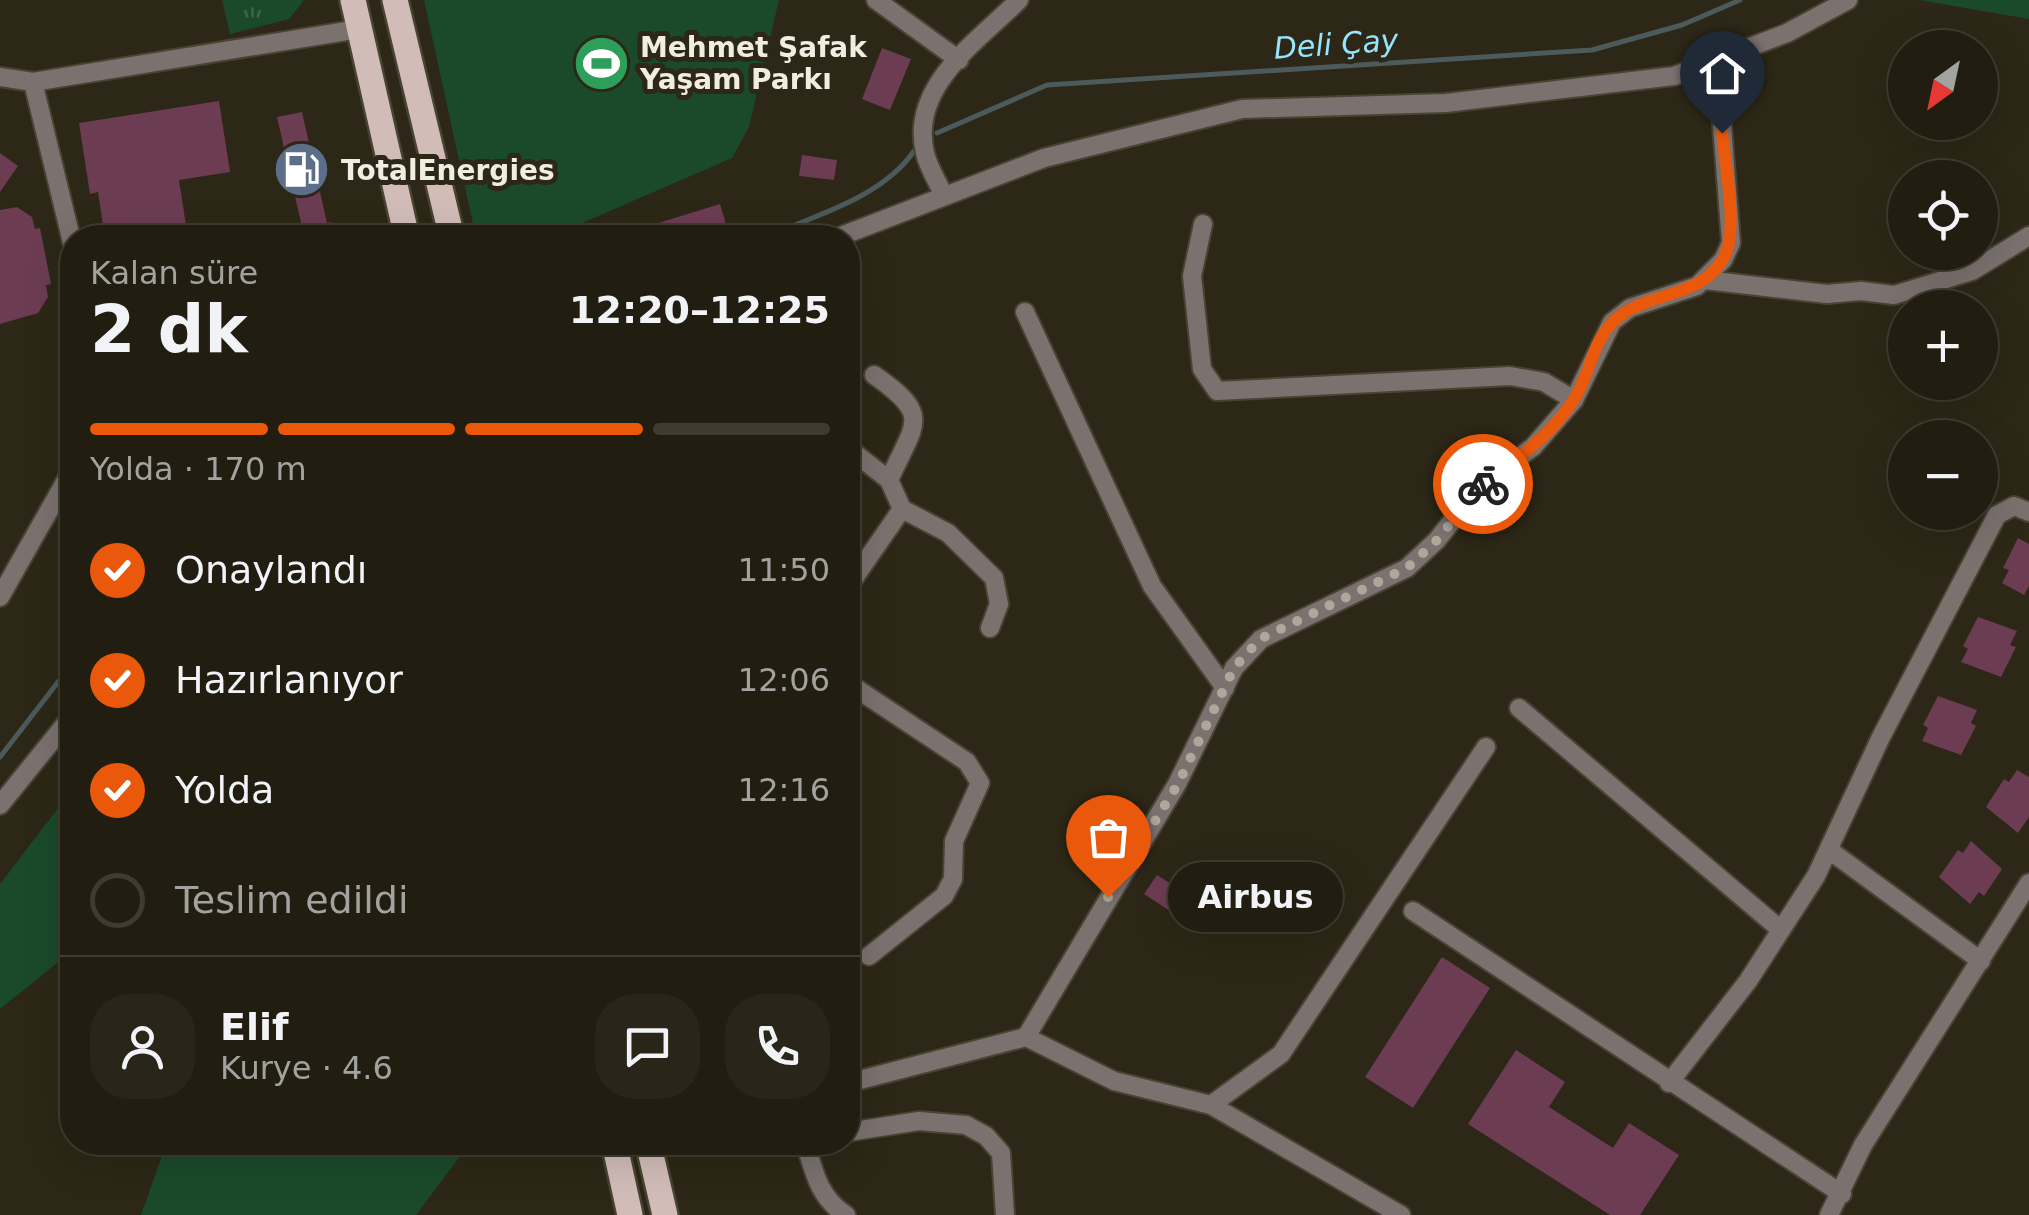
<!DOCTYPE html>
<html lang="tr">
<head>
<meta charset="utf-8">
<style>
  :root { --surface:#211d10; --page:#292619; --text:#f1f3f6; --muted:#a2a29f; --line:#3e3b30; --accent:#ea580c }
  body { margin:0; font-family:"DejaVu Sans",sans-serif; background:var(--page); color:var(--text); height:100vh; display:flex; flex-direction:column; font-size:38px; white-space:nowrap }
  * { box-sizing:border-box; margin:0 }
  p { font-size:32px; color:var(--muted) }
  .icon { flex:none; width:55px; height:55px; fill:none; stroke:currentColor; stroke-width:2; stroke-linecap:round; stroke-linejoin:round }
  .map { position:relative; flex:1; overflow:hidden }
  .sheet { position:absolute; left:60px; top:225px; width:800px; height:930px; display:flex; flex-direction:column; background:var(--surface); border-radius:40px; box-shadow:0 10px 40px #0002,0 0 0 2px var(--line) }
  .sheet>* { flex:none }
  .needle { width:65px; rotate:213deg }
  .buttons { position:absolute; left:1888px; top:30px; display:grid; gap:20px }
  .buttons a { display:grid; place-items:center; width:110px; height:110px; border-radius:50%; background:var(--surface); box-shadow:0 10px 40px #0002,0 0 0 2px var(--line); font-size:50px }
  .pin { position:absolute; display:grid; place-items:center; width:85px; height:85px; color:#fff; margin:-102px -42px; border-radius:50% 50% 50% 0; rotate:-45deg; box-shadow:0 0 10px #0007 }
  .pin .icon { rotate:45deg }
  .courier { position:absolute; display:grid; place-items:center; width:100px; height:100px; margin:-50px; border:8px solid #ea580c; border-radius:50%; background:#fff; color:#222; box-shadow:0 2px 12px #0007 }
  .bubble { position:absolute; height:70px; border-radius:35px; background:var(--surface); box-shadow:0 10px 40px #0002,0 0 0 2px var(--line); font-size:32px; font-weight:600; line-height:70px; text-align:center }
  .head em { font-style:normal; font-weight:600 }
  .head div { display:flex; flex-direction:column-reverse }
  .head { display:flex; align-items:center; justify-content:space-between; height:170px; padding:0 30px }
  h1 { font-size:65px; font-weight:600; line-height:75px }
  .bar { display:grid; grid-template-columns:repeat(4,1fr); gap:15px 10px; align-content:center; height:120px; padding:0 30px }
  .bar i { height:12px; border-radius:8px; background:var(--line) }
  .bar .active { background:var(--accent) }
  .bar p { grid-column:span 4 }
  .line { display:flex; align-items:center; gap:25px; padding:0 30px; border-top:2px solid var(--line) }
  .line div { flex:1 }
  .round { display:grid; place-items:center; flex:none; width:105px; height:105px; border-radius:40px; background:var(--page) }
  ol { padding:0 30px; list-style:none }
  li { display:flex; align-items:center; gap:30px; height:110px }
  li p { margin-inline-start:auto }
  li .icon { padding:10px; border-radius:50%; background:var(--accent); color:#fff; stroke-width:4 }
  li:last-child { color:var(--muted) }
  li i { width:55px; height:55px; border:5px solid var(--line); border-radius:50% }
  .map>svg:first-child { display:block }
  .green { fill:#1a4a2a }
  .park { fill:url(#park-tufts) }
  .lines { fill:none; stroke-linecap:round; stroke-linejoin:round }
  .stream { stroke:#4c5a5b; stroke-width:5 }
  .building { fill:#6c3c53 }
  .street-casing { stroke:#484333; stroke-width:22 }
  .primary-casing { stroke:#484333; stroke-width:30 }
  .street { stroke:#7b716f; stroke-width:18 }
  .primary { stroke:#d1bcb8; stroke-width:25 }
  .done { stroke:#aca89b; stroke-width:10; stroke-dasharray:0 18 }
  .route { stroke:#ea580c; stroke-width:12 }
  .labels { text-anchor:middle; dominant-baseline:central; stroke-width:10; stroke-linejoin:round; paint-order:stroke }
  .poi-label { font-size:28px; font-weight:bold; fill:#f1ede3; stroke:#2c2716; text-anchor:start }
  .water-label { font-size:30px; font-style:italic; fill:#95e5fc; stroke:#2c2716 }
</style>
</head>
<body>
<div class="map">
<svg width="2029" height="1215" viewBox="0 0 2029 1215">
  <defs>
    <pattern id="park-tufts" width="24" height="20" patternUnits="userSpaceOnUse" patternTransform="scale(2.5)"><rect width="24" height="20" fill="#1a4a2a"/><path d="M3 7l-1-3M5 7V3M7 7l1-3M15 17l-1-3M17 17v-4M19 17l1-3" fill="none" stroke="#3c6449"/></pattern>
  </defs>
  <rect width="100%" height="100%" fill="#2c2716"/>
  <g class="green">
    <polygon points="424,0 779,0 749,127 732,158 550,237 486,238 473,224"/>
    <polygon points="1919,0 2029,0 2029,19"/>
    <polygon points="72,790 72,951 0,1009 0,884"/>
    <polygon points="167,1142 470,1142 470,1143 416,1215 141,1215"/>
  </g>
  <polygon class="park" points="222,0 304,0 289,19 230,34"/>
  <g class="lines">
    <g class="stream">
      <polyline points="937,133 1047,85 1592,50 1682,25 1740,0"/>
      <path d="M763,238c50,-22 119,-40 151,-87"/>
      <polyline points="0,757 72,664"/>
    </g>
  </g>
  <g class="building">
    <polygon points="882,48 911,59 890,110 862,99"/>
    <polygon points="219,101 230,172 179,180 188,238 105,238 98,192 90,194 79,123"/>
    <polygon points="302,112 327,223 331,222 334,238 289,238 288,230 302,227 277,117"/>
    <polygon points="0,153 18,166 0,192"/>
    <polygon points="802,155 837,160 834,180 799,176"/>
    <polygon points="720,204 730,238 623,238 623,234"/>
    <polygon points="17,207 32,217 35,229 40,228 51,284 46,285 48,297 38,313 0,324 0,210"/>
    <polygon points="2018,538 2029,544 2029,586 2024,595 2002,583 2009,570 2003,568"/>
    <polygon points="1978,617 2017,631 2010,645 2016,647 2001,677 1961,662 1968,649 1963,646"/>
    <polygon points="1938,696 1977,710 1971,723 1976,726 1961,755 1922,741 1928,728 1923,725"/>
    <polygon points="2017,770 2029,777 2029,817 2018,833 1986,807 2004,779 2009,782"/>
    <polygon points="1971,841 2002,869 1984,896 1979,892 1970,904 1939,877 1958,850 1963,853"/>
    <polygon points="1157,875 1215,912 1202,932 1144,894"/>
    <polygon points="1442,957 1490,988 1413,1108 1365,1077"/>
    <polygon points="1516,1050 1565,1082 1549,1107 1613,1148 1629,1123 1679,1155 1640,1215 1610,1215 1468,1124"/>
  </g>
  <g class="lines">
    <defs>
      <g id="street">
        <polyline points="876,0 959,60"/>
        <polyline points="0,77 33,82 359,29"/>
        <polyline points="33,82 72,242"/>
        <path d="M944,196c-6,-14 -16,-29 -19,-43 -16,-67 53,-112 94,-153"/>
        <polyline points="1203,224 1192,276 1202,369 1217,391 1510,376 1544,382 1574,400"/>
        <polyline points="836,238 1044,158 1242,109 1446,103 1674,76 1787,33 1848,0"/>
        <polyline points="1705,280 1827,294 1861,291 1894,295 1972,271 2029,236"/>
        <polyline points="1025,312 1152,586 1225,688"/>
        <path d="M874,375c59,41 41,47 15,105l13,29 46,24 46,45 5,26 -9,24"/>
        <polyline points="848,448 889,480"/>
        <polyline points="848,587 902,509"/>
        <polyline points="0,597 72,470"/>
        <polyline points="848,683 967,762 980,783 954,841 953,879 944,896 869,956"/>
        <polyline points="1519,708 1781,930"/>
        <polyline points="0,805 72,716"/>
        <polyline points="1829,850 1981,961"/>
        <polyline points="1413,911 1842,1194"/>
        <polyline points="1026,1037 1177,784 1234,668 1261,639 1407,568 1437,540 1479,487 1533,447 1574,400 1612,322 1630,308 1697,286 1723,260 1731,243 1717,60"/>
        <polyline points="848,1083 1026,1037 1114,1081 1211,1105 1401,1215"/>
        <polyline points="1669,1083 1748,981 1816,876 1881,737 1997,515 2014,506 2029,512"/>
        <polyline points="1211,1105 1281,1054 1486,747"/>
        <polyline points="848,1132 919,1121 966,1125 986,1136 1001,1153 1005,1215"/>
        <path d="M805,1142c9,30 14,56 41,73"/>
        <polyline points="1829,1215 1863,1145 2029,883"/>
      </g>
      <g id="primary">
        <polyline points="353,0 407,238"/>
        <polyline points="395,0 452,238"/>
        <polyline points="614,1142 630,1215"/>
        <polyline points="648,1142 665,1215"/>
      </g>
    </defs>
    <use href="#street" class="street-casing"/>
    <use href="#primary" class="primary-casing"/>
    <use href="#street" class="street"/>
    <use href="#primary" class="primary"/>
  </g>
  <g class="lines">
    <polyline class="done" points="1108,897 1178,784 1234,668 1260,639 1407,568 1437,540 1483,484"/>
    <path class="route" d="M1483,484c33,-24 67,-48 90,-83 17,-25 19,-61 43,-82 33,-29 87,-19 109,-64 13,-26 0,-91 -3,-122"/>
  </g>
  <defs>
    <symbol id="stadium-disc" viewBox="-11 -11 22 22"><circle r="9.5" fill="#2e9e5b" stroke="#2c2716"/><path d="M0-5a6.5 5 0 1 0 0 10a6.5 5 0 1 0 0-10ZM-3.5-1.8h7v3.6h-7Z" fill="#fff"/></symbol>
    <symbol id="fuel-disc" viewBox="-11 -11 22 22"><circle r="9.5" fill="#5c6f8a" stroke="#2c2716"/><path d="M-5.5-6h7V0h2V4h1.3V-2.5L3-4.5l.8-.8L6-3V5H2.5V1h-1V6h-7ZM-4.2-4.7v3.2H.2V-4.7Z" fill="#fff"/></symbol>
  </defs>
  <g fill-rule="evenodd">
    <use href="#stadium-disc" x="570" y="32" width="63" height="63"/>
    <use href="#fuel-disc" x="270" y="138" width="63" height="63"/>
  </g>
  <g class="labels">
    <g class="poi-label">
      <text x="640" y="47">Mehmet Şafak<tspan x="640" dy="32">Yaşam Parkı</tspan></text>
      <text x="341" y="170">TotalEnergies</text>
    </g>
    <g class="water-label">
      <text transform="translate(1336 44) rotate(-4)">Deli Çay</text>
    </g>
  </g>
</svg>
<div class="buttons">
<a><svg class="needle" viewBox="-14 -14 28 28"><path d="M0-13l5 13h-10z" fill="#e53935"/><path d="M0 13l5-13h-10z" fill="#a2a29f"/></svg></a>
<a><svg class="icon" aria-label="locate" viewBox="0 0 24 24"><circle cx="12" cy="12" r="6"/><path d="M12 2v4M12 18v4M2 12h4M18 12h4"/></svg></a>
<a>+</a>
<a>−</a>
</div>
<div class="pin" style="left:1108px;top:897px;background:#ea580c"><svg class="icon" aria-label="bag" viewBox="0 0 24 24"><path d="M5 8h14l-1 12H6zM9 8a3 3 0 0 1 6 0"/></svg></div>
<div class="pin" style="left:1722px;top:133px;background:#1f2937"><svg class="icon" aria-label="home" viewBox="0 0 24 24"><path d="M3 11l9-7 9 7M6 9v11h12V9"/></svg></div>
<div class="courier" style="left:1483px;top:484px"><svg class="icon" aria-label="bike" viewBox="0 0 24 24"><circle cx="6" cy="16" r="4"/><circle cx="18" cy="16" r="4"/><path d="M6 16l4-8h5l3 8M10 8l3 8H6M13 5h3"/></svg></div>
<div class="bubble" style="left:1168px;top:862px;width:175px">Airbus</div>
<section class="sheet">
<div class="head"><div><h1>2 dk</h1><p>Kalan süre</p></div><em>12:20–12:25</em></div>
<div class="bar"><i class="active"></i><i class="active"></i><i class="active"></i><i></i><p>Yolda · 170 m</p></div>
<ol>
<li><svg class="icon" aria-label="check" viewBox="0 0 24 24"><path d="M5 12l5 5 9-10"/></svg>Onaylandı<p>11:50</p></li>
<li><svg class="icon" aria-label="check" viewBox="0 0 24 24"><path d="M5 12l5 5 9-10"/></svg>Hazırlanıyor<p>12:06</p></li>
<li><svg class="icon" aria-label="check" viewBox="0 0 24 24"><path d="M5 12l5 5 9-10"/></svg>Yolda<p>12:16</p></li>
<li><i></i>Teslim edildi</li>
</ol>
<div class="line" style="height:180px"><a class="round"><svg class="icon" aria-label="person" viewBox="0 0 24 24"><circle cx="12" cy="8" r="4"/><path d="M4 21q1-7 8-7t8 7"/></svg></a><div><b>Elif</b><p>Kurye · 4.6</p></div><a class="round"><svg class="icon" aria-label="chat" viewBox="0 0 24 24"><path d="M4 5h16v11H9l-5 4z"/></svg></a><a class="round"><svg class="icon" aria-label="phone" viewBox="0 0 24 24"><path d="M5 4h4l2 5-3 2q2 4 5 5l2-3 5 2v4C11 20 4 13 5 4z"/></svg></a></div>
</section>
</div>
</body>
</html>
